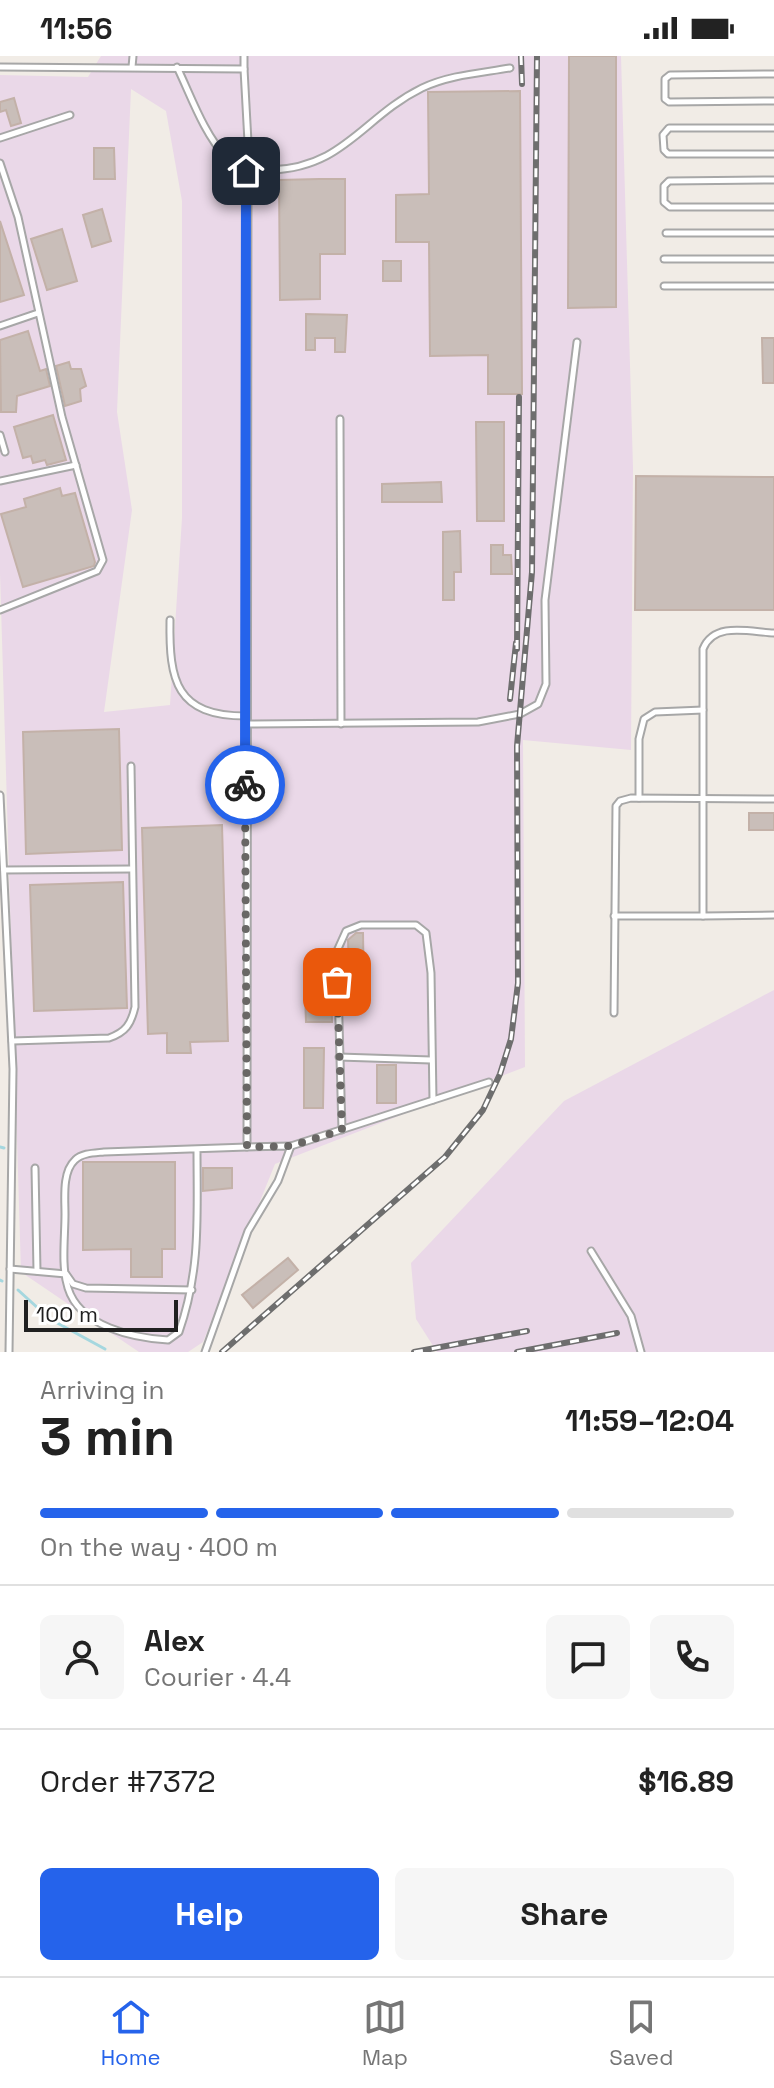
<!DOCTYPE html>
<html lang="en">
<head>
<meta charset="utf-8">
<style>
  :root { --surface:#fff; --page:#f6f6f6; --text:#222; --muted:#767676; --line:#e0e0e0; --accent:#2563eb }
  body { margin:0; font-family:"Space Grotesk",sans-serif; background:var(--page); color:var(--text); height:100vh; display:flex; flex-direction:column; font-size:30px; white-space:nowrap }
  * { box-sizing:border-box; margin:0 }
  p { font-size:26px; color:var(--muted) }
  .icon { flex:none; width:44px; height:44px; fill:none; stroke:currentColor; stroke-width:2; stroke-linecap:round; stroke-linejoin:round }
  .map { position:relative; height:1296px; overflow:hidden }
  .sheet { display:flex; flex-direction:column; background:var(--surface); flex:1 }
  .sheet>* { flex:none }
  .scale { position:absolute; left:24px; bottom:20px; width:154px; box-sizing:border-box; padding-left:8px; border:4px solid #202020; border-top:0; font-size:22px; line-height:28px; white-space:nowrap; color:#202020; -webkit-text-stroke:6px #fff; paint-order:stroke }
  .pin { position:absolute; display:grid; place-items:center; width:68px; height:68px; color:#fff; margin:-34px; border-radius:16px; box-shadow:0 4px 12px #0006 }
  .courier { position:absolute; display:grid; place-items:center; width:80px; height:80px; margin:-40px; border:6px solid #2563eb; border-radius:50%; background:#fff; color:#222; box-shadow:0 2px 10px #0007 }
  .headline em { font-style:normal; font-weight:600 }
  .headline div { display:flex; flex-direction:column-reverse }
  .headline { display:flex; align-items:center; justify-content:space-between; height:136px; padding:0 40px }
  h1 { font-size:52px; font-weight:600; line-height:60px }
  .bar { display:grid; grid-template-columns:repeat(4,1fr); gap:12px 8px; align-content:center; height:96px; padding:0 40px }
  .bar i { height:10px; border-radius:6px; background:var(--line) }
  .bar .selected { background:var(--accent) }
  .bar p { grid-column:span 4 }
  .line { display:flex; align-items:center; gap:20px; padding:0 40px; border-top:2px solid var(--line) }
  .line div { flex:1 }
  .round { display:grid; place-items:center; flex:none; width:84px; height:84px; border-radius:12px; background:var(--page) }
  .action { display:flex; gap:16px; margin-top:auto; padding:16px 40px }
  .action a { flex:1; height:92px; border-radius:12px; background:var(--accent); color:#fff; font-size:32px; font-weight:600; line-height:92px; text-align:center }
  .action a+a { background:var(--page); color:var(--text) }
  .status { display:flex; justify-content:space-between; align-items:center; height:56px; padding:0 40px; background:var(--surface); direction:ltr }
  .status svg { height:22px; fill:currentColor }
  .dock { display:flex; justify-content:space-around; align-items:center; height:112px; border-top:2px solid var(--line); background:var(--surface); font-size:22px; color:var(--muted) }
  .dock a { display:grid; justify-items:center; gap:4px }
  .dock .selected { color:var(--accent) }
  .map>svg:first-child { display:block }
  .industrial { fill:#ead8e8; fill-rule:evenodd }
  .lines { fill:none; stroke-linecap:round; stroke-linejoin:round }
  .stream { stroke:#a5d7df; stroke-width:3 }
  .building { fill:#c9beb9; stroke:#c3b1a8; stroke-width:2 }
  .lane-casing { stroke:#a7a7a7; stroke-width:9 }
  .lane { stroke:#fff; stroke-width:5 }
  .rail-casing { stroke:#6e6e6e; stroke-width:6 }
  .rail { stroke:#fff; stroke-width:3; stroke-dasharray:9; stroke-linecap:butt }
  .done { stroke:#696765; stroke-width:8; stroke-dasharray:0 14.4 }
  .route { stroke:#2563eb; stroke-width:10 }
</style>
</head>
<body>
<div class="status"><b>11:56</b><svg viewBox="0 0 49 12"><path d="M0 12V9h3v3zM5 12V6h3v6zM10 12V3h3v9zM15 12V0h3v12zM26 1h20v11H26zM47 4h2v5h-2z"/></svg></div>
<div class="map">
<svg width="774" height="1296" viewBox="0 0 774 1296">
  <rect width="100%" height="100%" fill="#f1ece6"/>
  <g class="industrial">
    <path d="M101,0h520l12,412 -2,282 -108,-10 2,327 -250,97 -72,178 -15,10h-49l-118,-80 -21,-699v-498l88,2zM131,33l35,22 16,90v317l-12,187 -66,7 28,-202 -15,-98z"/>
    <polygon points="774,934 774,1296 437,1296 416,1263 411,1207 564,1045"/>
  </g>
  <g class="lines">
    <g class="stream">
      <polyline points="0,1091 4,1092"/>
      <polyline points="0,1224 2,1225"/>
      <polyline points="18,1234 50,1263 105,1293"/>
    </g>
  </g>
  <g class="building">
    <polygon points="569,0 616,0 616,251 568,252"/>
    <polygon points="520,35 522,338 488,338 488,299 430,300 429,186 396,186 396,139 429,138 428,36"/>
    <polygon points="14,42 21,67 11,70 6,54 0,56 0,46"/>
    <polygon points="94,92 114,92 115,123 94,123"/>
    <polygon points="319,123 345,123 345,198 320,198 320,243 280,244 279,124"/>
    <polygon points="102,153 111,185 92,191 83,159"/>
    <polygon points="0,165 24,239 0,246"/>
    <polygon points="62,173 77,225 47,234 31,183"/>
    <rect x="383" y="205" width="18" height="20"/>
    <polygon points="306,258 347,259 345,296 335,296 335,282 315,282 315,294 306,294"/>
    <polygon points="28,275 40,315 46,313 50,330 17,340 16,356 1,356 0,284"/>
    <polygon points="762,282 774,282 774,327 763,327"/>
    <polygon points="69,306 71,313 81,313 86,330 80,333 81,345 65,350 56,310"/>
    <polygon points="53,359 66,404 47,409 45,404 33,407 31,400 23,402 14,371"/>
    <polygon points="476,366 504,366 504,465 477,465"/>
    <polygon points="636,420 774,421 774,554 635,554"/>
    <polygon points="441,426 442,446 382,446 382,428"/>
    <polygon points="60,432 62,440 75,437 95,506 94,510 23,531 1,458 26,451 24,443"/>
    <polygon points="460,475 461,516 454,516 454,544 443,544 443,476"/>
    <polygon points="491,489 503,489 503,499 511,499 512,518 491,518"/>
    <polygon points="119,673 122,794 26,798 23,676"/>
    <rect x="749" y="757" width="25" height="17"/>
    <polygon points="222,769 228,985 190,986 191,997 167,997 167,977 148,978 142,772"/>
    <polygon points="123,826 127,952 34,955 30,829"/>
    <polygon points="356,877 363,877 364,940 350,941 348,884"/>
    <polygon points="316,918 331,918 332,966 306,966 305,938 317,938"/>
    <polygon points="304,992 324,992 323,1052 304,1052"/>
    <rect x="377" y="1009" width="19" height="38"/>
    <polygon points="83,1106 175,1106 175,1193 162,1193 162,1221 131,1221 131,1193 83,1194"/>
    <polygon points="203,1112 232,1112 232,1132 203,1135"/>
    <polygon points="288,1202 298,1214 253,1252 242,1239"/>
  </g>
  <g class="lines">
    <defs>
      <g id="lane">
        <polyline points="0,11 244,13 248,86 247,1091 291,1090 278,1125 248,1175 205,1296"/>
        <polyline points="132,11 133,0"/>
        <path d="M177,11c14,29 27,67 49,90 14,14 26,14 44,13 74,-2 93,-53 152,-82 27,-13 59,-15 88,-20"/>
        <polyline points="244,13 244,0"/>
        <polyline points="774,18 670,19 665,23 665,43 669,46 774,45"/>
        <polyline points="774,72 669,72 663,79 664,94 668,98 774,98"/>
        <polyline points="0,82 70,59"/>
        <polyline points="0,107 18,161 62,361 103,504 97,515 0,554"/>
        <polyline points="774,124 669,125 664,130 664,146 670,151 774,151"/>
        <polyline points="666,177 774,177"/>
        <polyline points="664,203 774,203"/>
        <polyline points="664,230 774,230"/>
        <polyline points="0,270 38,257"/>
        <polyline points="340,363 341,668"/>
        <polyline points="0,379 5,396"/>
        <polyline points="0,425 76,409"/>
        <path d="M170,564c-1,61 6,96 76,96"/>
        <path d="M774,577c-24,-1 -60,-12 -71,16v267l71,-1"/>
        <polyline points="246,668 478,666 520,658 538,648 546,628 545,544 577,286"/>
        <polyline points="0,739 13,1013 9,1296"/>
        <polyline points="639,742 639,683 644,663 655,656 703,654"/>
        <polyline points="4,814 130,813"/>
        <polyline points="614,860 703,860"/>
        <polyline points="614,957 616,750 620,745 631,742 774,743"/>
        <path d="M12,985l97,-3c17,-6 22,-14 26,-31l-4,-241"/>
        <polyline points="339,1001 431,1004"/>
        <polyline points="342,1074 337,895 346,875 361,869 416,869 426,877 431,917 433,1044"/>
        <polyline points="291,1090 489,1026"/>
        <path d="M197,1095c0,65 4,118 -18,181l-11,8c-34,-2 -88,-13 -100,-52 -7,-22 -3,-50 -3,-74 0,-16 -3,-42 10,-54 7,-7 19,-7 29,-8l143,-5"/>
        <polyline points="35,1112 37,1215"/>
        <polyline points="591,1195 631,1260 641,1296"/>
        <polyline points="10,1213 66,1218 73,1228 86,1232 192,1234"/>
      </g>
    </defs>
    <use href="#lane" class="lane-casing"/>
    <use href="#lane" class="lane"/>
    <defs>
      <g id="rail">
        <polyline points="521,0 522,28"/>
        <polyline points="517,593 519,341"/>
        <polyline points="510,643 516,587"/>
        <polyline points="222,1296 445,1101 483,1054 500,1018 511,983 518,927 517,690 532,516 537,0"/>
        <polyline points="414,1296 527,1275"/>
        <polyline points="517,1296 617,1277"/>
      </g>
    </defs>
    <use href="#rail" class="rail-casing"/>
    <use href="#rail" class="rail"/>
  </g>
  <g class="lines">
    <polyline class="done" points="245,729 247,1091 291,1090 342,1074 337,926"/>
    <polyline class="route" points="245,729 246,115"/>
  </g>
</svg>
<div class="scale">100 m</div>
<div class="pin" style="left:337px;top:926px;background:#ea580c"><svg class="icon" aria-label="bag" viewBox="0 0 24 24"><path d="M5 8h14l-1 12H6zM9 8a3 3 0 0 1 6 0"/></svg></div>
<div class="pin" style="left:246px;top:115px;background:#1f2937"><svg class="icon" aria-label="home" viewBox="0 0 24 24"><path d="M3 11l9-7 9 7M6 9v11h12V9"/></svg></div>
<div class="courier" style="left:245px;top:729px"><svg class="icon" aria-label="bike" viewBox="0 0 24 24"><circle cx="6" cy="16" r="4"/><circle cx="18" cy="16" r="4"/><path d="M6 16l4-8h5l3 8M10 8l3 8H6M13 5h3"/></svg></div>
</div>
<section class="sheet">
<div class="headline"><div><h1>3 min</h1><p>Arriving in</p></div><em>11:59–12:04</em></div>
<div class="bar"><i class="selected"></i><i class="selected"></i><i class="selected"></i><i></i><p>On the way · 400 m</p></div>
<div class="line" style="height:144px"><a class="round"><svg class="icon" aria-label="person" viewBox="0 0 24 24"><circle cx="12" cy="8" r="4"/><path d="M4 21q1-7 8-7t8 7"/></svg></a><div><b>Alex</b><p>Courier · 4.4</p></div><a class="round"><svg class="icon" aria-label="chat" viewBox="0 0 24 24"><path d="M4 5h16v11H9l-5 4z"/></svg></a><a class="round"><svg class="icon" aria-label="phone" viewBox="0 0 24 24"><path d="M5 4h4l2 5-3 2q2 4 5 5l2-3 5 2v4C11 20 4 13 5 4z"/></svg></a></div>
<div class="line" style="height:104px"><div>Order #7372</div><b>$16.89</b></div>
<div class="action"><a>Help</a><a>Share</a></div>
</section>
<nav class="dock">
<a class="selected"><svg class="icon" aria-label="home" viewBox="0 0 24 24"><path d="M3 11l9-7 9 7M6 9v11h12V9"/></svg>Home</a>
<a><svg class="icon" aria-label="map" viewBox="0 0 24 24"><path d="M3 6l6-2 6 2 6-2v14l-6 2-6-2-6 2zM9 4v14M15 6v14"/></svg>Map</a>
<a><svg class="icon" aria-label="saved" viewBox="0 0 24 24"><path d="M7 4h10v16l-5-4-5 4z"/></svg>Saved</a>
</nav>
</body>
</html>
